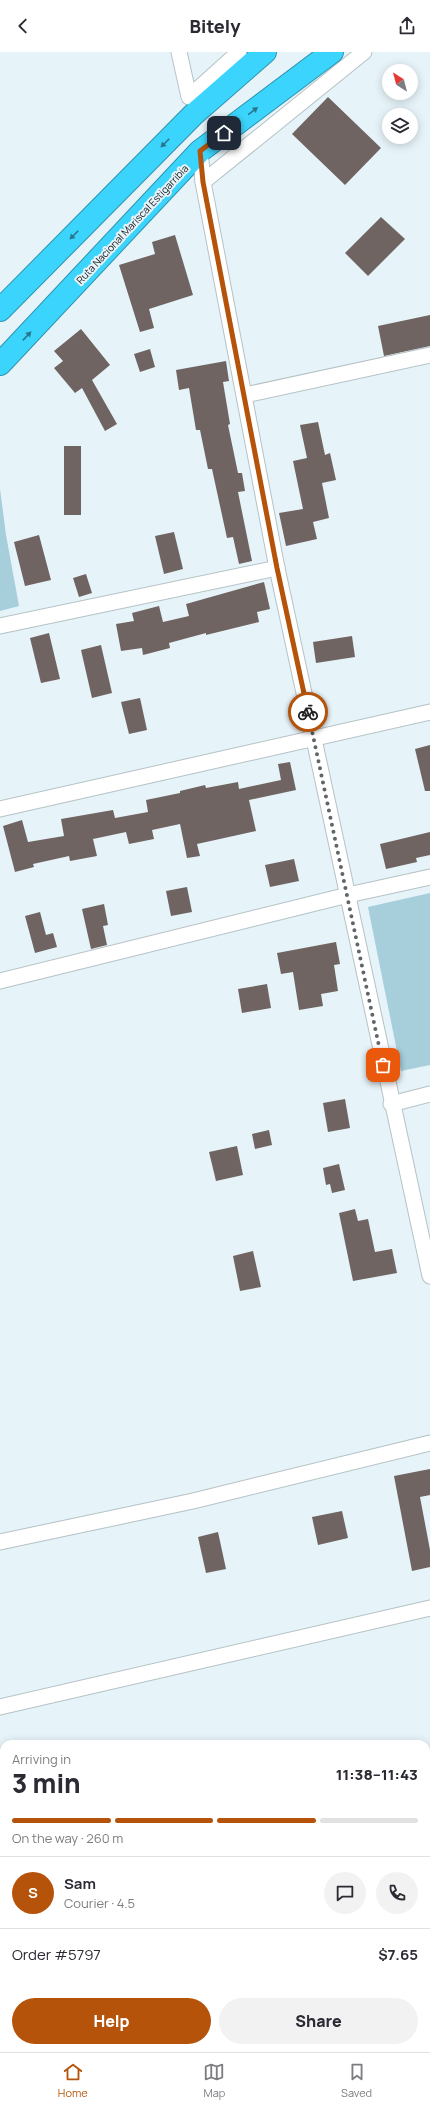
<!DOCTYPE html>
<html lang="en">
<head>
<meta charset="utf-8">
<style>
  :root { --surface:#fff; --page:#f2f2f3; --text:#2b2b33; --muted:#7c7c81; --line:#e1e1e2; --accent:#b45309 }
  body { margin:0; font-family:Manrope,sans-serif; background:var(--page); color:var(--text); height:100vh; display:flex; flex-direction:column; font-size:15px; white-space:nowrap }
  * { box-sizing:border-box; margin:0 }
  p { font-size:13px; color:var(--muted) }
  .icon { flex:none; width:22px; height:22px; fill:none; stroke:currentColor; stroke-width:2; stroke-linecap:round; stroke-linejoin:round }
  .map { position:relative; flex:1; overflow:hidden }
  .side { position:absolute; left:0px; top:1688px; width:430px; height:312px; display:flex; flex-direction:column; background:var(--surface); border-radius:12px 12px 0 0; box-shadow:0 2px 10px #0003 }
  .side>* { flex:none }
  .needle { width:26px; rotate:324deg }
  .controls { position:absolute; left:382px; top:12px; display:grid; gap:8px }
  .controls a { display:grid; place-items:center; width:36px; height:36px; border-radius:50%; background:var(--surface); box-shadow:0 2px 10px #0003; font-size:20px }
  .pin { position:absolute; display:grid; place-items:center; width:34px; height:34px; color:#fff; margin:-17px; border-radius:8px; box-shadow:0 2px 6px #0006 }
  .courier { position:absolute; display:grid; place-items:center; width:40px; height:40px; margin:-20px; border:3px solid #b45309; border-radius:50%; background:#fff; color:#222; box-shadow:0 1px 5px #0007 }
  .summary em { font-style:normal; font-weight:800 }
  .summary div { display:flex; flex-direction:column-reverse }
  .summary { display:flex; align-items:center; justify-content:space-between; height:68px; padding:0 12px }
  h1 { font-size:26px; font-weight:800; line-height:30px }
  .bar { display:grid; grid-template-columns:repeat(4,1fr); gap:6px 4px; align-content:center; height:48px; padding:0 12px }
  .bar i { height:5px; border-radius:3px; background:var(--line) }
  .bar .selected { background:var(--accent) }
  .bar p { grid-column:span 4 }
  .line { display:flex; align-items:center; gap:10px; padding:0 12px; border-top:1px solid var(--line) }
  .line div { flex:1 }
  .round { display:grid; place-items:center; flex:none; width:42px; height:42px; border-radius:21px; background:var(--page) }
  .cta { display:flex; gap:8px; margin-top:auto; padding:8px 12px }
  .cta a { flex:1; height:46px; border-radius:24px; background:var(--accent); color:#fff; font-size:16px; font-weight:800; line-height:46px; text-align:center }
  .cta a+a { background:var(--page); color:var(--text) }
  header { display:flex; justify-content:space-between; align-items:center; height:52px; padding:0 12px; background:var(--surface); font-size:18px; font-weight:800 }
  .tabs { display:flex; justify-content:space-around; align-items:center; height:56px; border-top:1px solid var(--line); background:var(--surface); font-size:11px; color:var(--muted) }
  .tabs a { display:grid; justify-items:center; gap:2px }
  .tabs .selected { color:var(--accent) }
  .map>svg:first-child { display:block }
  .green { fill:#a7cedb }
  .building { fill:#6f6461 }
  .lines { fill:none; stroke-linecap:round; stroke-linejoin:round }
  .street-casing { stroke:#b5c2c6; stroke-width:17 }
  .highway-casing { stroke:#2e93ae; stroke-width:24 }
  .street { stroke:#fff; stroke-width:15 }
  .highway { stroke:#3bd4fc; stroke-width:22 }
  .oneway { fill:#28778c }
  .done { stroke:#5e6669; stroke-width:4; stroke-dasharray:0 7.2 }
  .route { stroke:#b45309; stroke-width:5 }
  .labels { text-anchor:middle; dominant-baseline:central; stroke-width:4; stroke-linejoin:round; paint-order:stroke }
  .street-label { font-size:10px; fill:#151a1c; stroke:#e6f3f8 }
</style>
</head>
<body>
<header><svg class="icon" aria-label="back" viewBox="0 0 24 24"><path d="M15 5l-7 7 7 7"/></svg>Bitely<svg class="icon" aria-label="share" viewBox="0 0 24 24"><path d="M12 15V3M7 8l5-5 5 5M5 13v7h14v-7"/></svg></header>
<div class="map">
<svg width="430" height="2000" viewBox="0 0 430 2000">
  <rect width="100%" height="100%" fill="#e6f3f8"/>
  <g class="green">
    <polygon points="0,437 6,483 19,554 0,559"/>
    <polygon points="430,841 430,1013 401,1019 368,855"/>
  </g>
  <g class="building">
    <polygon points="328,45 381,96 345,133 292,82"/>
    <polygon points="381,165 405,187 368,224 345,201"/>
    <polygon points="175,183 193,243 149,257 154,276 140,280 119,213 155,202 152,190"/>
    <polygon points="430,263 430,294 384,304 378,274"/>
    <polygon points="81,277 110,313 92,328 117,372 105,379 82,336 75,341 54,316 63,309 54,299"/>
    <polygon points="150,297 155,315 140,320 134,302"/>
    <polygon points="226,309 229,329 223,330 230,372 228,373 238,421 242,421 245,439 238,440 252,509 239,512 233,485 227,486 212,417 208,417 200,378 196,378 189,336 179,338 176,318"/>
    <polygon points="318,370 325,403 330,401 336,428 322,431 329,466 313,470 317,487 286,494 279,461 303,457 293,409 307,406 300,373"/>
    <rect x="64" y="394" width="17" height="69"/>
    <polygon points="174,480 183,517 164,522 155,484"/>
    <polygon points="39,483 51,528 25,534 14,490"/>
    <polygon points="86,522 92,541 79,545 73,526"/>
    <polygon points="264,530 270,557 257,560 259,570 206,583 206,581 169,591 170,596 143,603 142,596 121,599 116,572 134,569 132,561 159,554 163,570 189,564 186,552"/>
    <polygon points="49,581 60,627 41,631 30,586"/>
    <polygon points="352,584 355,605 316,611 313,590"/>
    <polygon points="101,593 112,641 92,646 81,598"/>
    <polygon points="140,646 147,678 129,682 121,650"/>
    <polygon points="430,693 430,739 425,739 415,697"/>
    <polygon points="290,710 296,738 249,748 256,779 197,792 200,804 187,806 180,772 152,778 154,787 129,792 126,780 93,787 97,804 70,809 69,804 33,812 34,815 15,820 3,774 22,768 28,790 64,784 61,767 113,758 115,766 148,760 146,748 180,741 180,739 205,733 206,736 238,730 239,737 281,728 278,712"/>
    <polygon points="430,780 430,803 416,806 417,810 386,817 380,792"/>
    <polygon points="294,807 299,829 270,835 265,813"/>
    <polygon points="187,835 192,860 171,864 166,839"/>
    <polygon points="104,852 108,873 103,874 107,893 91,897 82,857"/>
    <polygon points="40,860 46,883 53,881 57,895 35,901 25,864"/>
    <polygon points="336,890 340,912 334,913 338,939 321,942 323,954 299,958 293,920 281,922 277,901"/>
    <polygon points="267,932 271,956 242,961 238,937"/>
    <polygon points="345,1047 350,1076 328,1080 323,1051"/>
    <polygon points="269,1078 272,1093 255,1097 252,1082"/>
    <polygon points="237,1094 243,1123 216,1129 209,1100"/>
    <polygon points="339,1112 345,1138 332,1141 330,1132 326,1133 323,1116"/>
    <polygon points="355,1157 358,1169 368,1167 375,1200 392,1197 397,1221 353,1229 339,1161"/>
    <polygon points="253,1199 261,1235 240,1239 233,1204"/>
    <polygon points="430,1417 430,1443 420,1445 430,1498 430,1515 412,1519 394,1424"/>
    <polygon points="342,1459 348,1486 318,1493 312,1465"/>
    <polygon points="218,1480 226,1517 206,1521 198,1485"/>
  </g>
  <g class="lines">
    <defs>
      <g id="street">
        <polyline points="179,0 189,45 239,0"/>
        <polyline points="200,99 203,130 277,516 430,1224"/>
        <polyline points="203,130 364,0"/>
        <polyline points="245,343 430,303"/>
        <polyline points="0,574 277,516"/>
        <polyline points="0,757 430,660"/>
        <polyline points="0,929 348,843 430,825"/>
        <polyline points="391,1052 430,1042"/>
        <polyline points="0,1490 193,1449 430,1391"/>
        <polyline points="0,1655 430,1556"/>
        <polyline points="53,1996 54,2000"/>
      </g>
      <g id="highway">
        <polyline points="0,258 193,63 265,0"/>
        <polyline points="0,312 200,99 332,0"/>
      </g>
    </defs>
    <use href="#street" class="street-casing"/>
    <use href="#highway" class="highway-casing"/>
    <use href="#street" class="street"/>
    <use href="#highway" class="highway"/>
  </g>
  <defs><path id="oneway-solid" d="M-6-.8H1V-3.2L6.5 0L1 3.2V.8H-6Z"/></defs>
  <g class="oneway">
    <use href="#oneway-solid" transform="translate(253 59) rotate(-37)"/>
    <use href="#oneway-solid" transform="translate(165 91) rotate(135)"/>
    <use href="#oneway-solid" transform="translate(74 183) rotate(135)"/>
    <use href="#oneway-solid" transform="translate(27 284) rotate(-47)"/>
  </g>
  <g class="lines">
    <polyline class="done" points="308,660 383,1013"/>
    <polyline class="route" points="224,81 200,99 203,130 277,516 308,660"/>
  </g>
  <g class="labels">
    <g class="street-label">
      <text transform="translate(132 172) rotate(-47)">Ruta Nacional Mariscal Estigarribia</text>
    </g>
  </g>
</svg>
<div class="controls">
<a><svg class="needle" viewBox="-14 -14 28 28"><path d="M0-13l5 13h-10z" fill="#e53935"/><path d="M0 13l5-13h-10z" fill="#7c7c81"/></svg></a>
<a><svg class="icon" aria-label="layers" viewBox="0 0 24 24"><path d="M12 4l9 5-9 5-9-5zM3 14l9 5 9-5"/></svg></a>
</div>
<div class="pin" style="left:383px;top:1013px;background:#ea580c"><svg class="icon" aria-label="bag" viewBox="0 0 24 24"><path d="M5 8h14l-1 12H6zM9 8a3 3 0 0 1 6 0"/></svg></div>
<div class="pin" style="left:224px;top:81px;background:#1f2937"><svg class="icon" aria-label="home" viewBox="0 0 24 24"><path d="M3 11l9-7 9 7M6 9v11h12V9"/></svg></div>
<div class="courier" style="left:308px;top:660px"><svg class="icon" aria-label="bike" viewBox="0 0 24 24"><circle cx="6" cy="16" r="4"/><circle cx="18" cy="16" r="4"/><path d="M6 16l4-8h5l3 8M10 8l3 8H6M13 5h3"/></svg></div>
<section class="side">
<div class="summary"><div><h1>3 min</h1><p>Arriving in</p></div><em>11:38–11:43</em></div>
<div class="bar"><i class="selected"></i><i class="selected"></i><i class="selected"></i><i></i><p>On the way · 260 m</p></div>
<div class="line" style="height:72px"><b class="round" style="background:var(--accent);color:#fff">S</b><div><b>Sam</b><p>Courier · 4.5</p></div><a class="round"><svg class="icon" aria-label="chat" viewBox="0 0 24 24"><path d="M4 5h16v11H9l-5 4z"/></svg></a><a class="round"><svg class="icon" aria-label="phone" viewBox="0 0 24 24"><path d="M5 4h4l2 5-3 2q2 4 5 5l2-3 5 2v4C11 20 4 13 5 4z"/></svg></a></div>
<div class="line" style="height:52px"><div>Order #5797</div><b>$7.65</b></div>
<div class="cta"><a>Help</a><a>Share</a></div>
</section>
</div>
<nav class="tabs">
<a class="selected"><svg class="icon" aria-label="home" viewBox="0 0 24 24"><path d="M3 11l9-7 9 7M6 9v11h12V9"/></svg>Home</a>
<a><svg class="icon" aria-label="map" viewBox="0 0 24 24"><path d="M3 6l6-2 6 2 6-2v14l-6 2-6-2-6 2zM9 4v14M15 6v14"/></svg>Map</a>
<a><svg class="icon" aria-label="saved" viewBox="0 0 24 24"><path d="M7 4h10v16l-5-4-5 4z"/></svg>Saved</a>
</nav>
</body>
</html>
